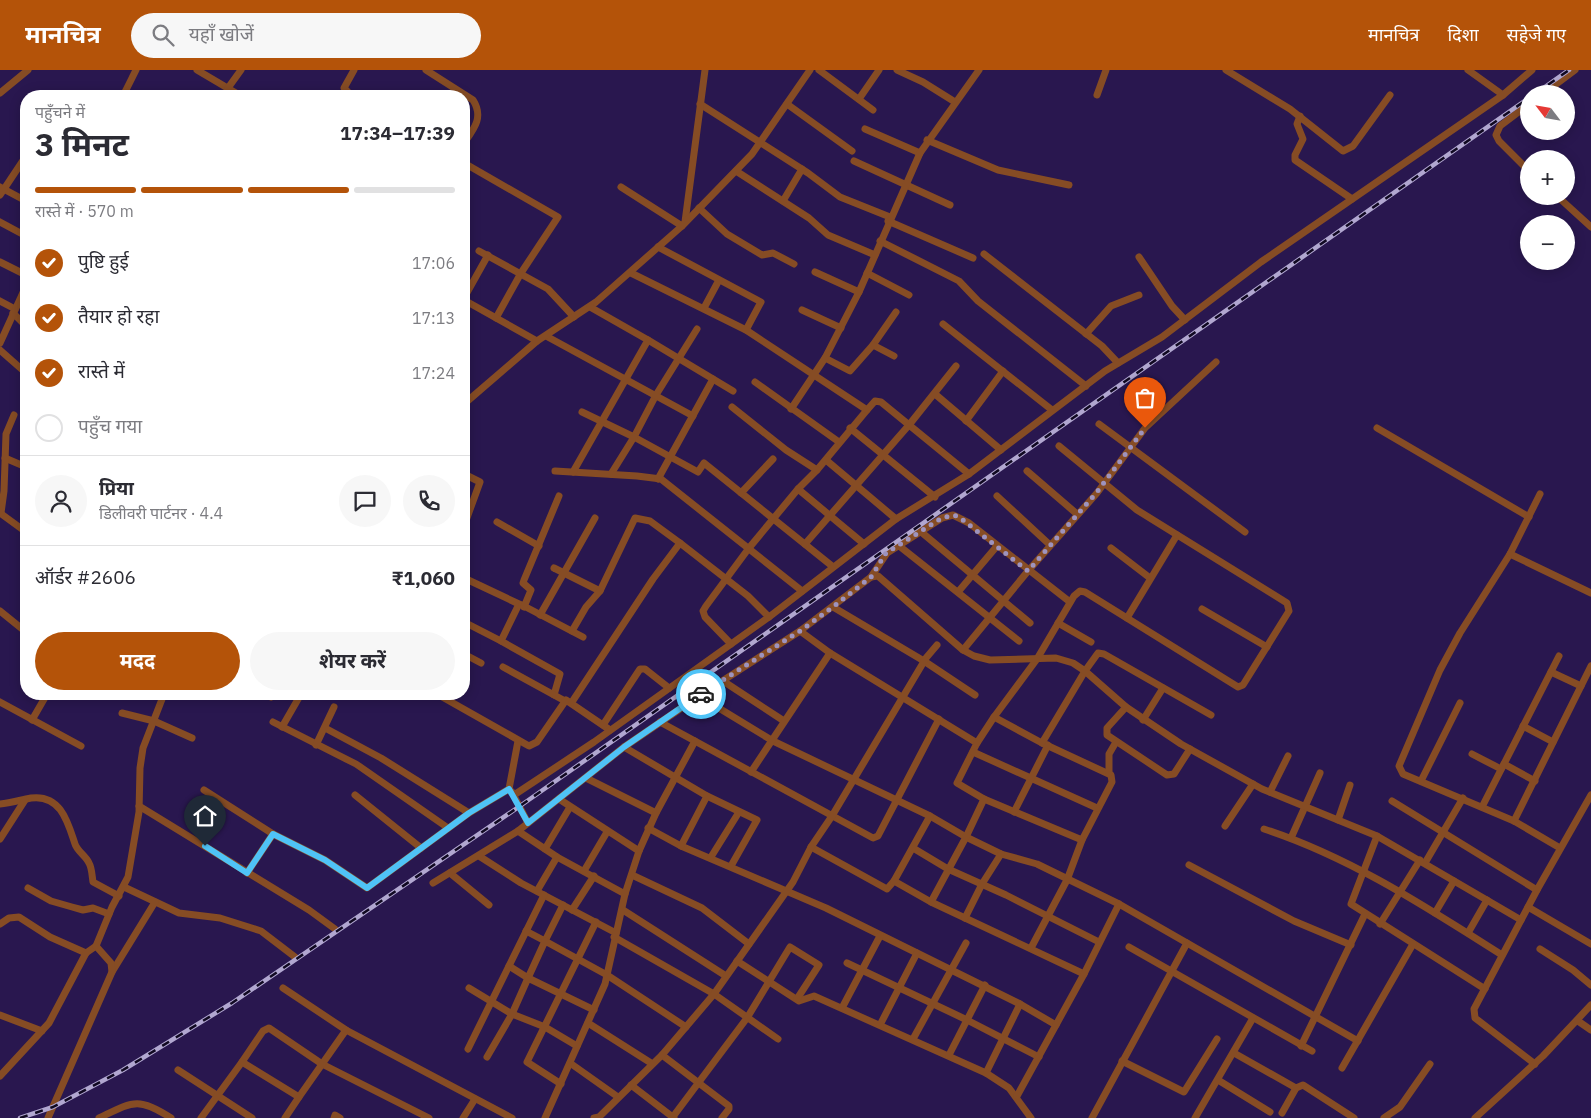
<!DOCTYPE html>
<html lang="hi">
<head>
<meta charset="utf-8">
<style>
  :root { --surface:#fff; --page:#f7f7f7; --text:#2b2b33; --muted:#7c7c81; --line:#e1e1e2; --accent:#b45309 }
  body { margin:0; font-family:"IBM Plex Sans","Noto Sans Devanagari",sans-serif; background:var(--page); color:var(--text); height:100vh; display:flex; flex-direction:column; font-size:19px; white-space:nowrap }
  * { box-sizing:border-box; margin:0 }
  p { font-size:16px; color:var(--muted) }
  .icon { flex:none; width:28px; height:28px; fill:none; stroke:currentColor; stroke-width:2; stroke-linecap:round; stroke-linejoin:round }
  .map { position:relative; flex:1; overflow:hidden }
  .panel { position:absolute; left:20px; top:20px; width:450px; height:610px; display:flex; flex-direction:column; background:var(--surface); border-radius:20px; box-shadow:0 2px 12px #0003 }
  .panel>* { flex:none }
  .needle { width:32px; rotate:301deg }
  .controls { position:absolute; left:1520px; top:15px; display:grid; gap:10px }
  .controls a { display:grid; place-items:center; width:55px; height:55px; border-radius:50%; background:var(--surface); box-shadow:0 2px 12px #0003; font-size:25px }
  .pin { position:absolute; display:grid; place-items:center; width:42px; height:42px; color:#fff; margin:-51px -21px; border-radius:50% 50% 50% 0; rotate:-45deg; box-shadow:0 0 5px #0007 }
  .pin .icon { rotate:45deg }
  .courier { position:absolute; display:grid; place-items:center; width:50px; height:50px; margin:-25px; border:4px solid #4fc3f7; border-radius:50%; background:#fff; color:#222; box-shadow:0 1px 6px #0007 }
  .headline em { font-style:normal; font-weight:700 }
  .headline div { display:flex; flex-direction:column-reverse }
  .headline { display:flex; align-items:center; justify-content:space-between; height:85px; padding:0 15px }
  h1 { font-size:32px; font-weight:700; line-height:38px }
  .bar { display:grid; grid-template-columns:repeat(4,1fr); gap:8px 5px; align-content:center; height:60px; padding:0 15px }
  .bar i { height:6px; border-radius:4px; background:var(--line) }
  .bar .on { background:var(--accent) }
  .bar p { grid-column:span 4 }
  .line { display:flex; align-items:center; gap:12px; padding:0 15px; border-top:1px solid var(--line) }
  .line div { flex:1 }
  .round { display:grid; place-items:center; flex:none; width:52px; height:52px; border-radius:26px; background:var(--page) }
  ol { padding:0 15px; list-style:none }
  li { display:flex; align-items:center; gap:15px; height:55px }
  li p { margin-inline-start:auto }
  li .icon { padding:5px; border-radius:50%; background:var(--accent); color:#fff; stroke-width:4 }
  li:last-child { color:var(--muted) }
  li i { width:28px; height:28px; border:2px solid var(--line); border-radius:50% }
  .cta { display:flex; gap:10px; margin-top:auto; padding:10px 15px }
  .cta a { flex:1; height:58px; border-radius:30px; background:var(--accent); color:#fff; font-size:20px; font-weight:700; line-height:58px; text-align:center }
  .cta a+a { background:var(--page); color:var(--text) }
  header { display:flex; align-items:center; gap:30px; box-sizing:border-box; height:70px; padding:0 25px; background:var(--accent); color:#fff }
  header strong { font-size:24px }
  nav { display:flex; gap:28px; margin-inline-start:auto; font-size:18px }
  .search { width:350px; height:45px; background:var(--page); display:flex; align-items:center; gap:12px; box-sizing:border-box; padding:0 18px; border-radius:28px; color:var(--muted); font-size:19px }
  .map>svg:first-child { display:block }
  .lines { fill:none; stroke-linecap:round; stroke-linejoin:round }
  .street { stroke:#864c24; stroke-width:7 }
  .rail-casing { stroke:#b1a7d0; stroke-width:4.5 }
  .rail { stroke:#100921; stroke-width:2.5; stroke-dasharray:8; stroke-linecap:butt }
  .done { stroke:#9e93be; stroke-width:5; stroke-dasharray:0 9 }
  .route { stroke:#4fc3f7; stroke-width:6 }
</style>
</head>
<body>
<header>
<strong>मानचित्र</strong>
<div class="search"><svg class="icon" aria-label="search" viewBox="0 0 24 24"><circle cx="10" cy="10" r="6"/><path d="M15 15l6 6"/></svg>यहाँ खोजें</div>
<nav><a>मानचित्र</a><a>दिशा</a><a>सहेजे गए</a></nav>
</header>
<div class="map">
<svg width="1591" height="1048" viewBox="0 0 1591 1048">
  <rect width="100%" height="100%" fill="#29174f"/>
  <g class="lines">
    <g class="street">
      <polyline points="197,0 241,26"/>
      <path d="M426,0l47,30c11,17 1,29 -9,43"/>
      <polyline points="819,0 873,40"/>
      <polyline points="897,0 923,12 955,32"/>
      <polyline points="1226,0 1290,39 1343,81 1353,76 1390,25"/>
      <polyline points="1468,0 1503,25"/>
      <polyline points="228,18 241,0"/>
      <polyline points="0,23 28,0"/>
      <polyline points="1543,24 1575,0"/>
      <polyline points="1097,25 1106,0"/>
      <polyline points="123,26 136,0"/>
      <polyline points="352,26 344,18 354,0"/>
      <polyline points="859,29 879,0"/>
      <polyline points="700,34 808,103 840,127 890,147"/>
      <polyline points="787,34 852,81"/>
      <polyline points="1529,34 1500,56 1496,65 1499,71 1529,101"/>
      <polyline points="1300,46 1297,54 1303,69 1295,85 1295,90 1352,129"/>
      <polyline points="865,59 920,83"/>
      <polyline points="927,70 998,100 1069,115"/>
      <polyline points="854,91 950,135"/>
      <polyline points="464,93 558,147 521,203 496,248"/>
      <polyline points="736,101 809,148 828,165 875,185"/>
      <polyline points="0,117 26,131"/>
      <polyline points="621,117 682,156"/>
      <polyline points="0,125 26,86"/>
      <polyline points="1557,126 1591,157"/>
      <polyline points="783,131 802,99"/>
      <polyline points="699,138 727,164 762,185 773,183 794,194"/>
      <polyline points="888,151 973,188"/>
      <polyline points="0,152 26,166"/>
      <polyline points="685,152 705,0"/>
      <polyline points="880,171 959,211 978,231 1086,316"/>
      <polyline points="658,177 761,232 746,260"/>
      <polyline points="479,181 548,219 574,247"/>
      <polyline points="984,184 1102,276 1118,293"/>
      <polyline points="1139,187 1172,236 1185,250"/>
      <polyline points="0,192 26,205"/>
      <polyline points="815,202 859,222"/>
      <polyline points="631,203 746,260 867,340 817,400 798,419 749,478 706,536 703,541 705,547 731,574"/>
      <polyline points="867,203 909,225"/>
      <polyline points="464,228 488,185"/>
      <polyline points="464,230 537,271"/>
      <polyline points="0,231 15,239"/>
      <polyline points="704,238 719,210"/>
      <polyline points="802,240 841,258"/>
      <polyline points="13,243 26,256"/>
      <polyline points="943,254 1052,340"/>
      <polyline points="697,259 656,325 634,367 698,402 704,393 832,496"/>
      <polyline points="1086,264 1111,236 1139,225"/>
      <polyline points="546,266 693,346"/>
      <polyline points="648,270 733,321"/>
      <polyline points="0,273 26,216"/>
      <polyline points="873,275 896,242"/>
      <polyline points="0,280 26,303"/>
      <polyline points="825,288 850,301 873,275 894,286"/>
      <polyline points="755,312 839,372"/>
      <polyline points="935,324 1001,380"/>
      <polyline points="464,334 537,271 596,232 682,156 752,84 810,0"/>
      <polyline points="732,337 786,380 817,400"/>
      <polyline points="791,339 825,288 859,222 920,83 979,0"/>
      <polyline points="867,340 875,331 881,332 969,404"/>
      <polyline points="582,342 634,367 611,404"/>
      <polyline points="966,351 1003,301"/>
      <polyline points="1099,354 1245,462"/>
      <polyline points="850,358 935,427"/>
      <polyline points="1377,358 1529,447"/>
      <polyline points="5,388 26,397"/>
      <polyline points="826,390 896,449"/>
      <polyline points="555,401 637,406 661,409 802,521"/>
      <polyline points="1027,401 1077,444"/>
      <polyline points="573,402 648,270 590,237"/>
      <polyline points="464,404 480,412 464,456"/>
      <polyline points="658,409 713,309"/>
      <polyline points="798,419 864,474"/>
      <polyline points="741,423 773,389"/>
      <polyline points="1540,424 1510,484 1460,563 1440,600 1399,696 1403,704 1514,751 1560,778"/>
      <polyline points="997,426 1050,475"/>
      <polyline points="0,443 26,462"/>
      <polyline points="1,443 4,421 6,364 14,345"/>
      <polyline points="497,452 539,476"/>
      <polyline points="920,461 1030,553"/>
      <polyline points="805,474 909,355 956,296"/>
      <polyline points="898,475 1019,571"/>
      <polyline points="1111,478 1150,508"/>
      <polyline points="1510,484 1591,523"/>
      <polyline points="554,498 600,521"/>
      <polyline points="871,507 887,483 942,448 953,445 969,453 1070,532"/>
      <polyline points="464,508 519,534 501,571 560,604 554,625"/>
      <polyline points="958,522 997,476"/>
      <polyline points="522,535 583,567"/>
      <polyline points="524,537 531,520 523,513 524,510 559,426"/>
      <polyline points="833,537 924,591 975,625"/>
      <polyline points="1202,539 1267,577"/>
      <polyline points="0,541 26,562"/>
      <polyline points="540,545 595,448"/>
      <polyline points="1127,548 1177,465"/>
      <polyline points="464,552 501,571"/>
      <polyline points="1058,553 1091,572"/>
      <polyline points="572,561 586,537 600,521 635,448 650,451 680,473 748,526 769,547"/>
      <polyline points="800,561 830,583 977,673 957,713 984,729 1082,770 1112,712 1111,705 1042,673 994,647"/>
      <polyline points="963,580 1028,501 1097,423 1145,358 1216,292"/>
      <polyline points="464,584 481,593"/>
      <polyline points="503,597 565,631"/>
      <polyline points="1551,602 1581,616"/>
      <polyline points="723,611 784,651"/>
      <polyline points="437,624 529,676 537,672 566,630 610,660"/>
      <polyline points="699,626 773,671 930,746 966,767 1001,784 1037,794 1119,834 1358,971"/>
      <polyline points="271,627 273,624"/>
      <polyline points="0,632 81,676"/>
      <polyline points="572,632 653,509 680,473"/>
      <polyline points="1126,637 1107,658 1107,665 1167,705 1174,704 1190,679"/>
      <polyline points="122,643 154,651 192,668"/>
      <polyline points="32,650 47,624"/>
      <polyline points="1143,650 1163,618"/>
      <polyline points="273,652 356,694 448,758"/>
      <polyline points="660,652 873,768 878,766 939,649"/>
      <polyline points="603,655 640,599 645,599 669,618"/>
      <polyline points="1523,656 1553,672"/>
      <polyline points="282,657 301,624"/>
      <polyline points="325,658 381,688 469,743"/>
      <polyline points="977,673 994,647 1037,589 1074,526 1080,521 1085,522 1238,617 1243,615 1289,541 1287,533 1137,440 1059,376"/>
      <polyline points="1042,673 1085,601 1098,583 1104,584 1211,645"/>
      <polyline points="316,675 334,637"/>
      <polyline points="624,677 707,726 757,750 731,796"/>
      <polyline points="973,682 1097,738"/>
      <polyline points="1472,684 1501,699"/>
      <polyline points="1504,694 1535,711"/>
      <polyline points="751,702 830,583"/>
      <polyline points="1109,703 1109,684 1116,672"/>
      <polyline points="586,708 656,743"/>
      <polyline points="1421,711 1460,633"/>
      <polyline points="204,720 273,764 325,790 367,818 469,743 509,719 518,671"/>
      <polyline points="512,722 528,753"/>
      <polyline points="1270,722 1288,686"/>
      <polyline points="355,725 421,778"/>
      <polyline points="514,725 594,672 769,547 896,449 969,404 1105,301 1162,267 1261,192 1503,25 1532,0"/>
      <polyline points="559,729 639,781"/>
      <polyline points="1392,731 1537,820"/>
      <path d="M0,734c11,-1 20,-4 31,-6 30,-4 37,25 44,46 2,7 11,12 14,19 3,5 3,13 4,19l26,14"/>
      <polyline points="139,736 309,840 335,859"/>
      <polyline points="1482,737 1559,586"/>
      <polyline points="1014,742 1048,675"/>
      <polyline points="1338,750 1350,715"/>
      <polyline points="1514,751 1591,596"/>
      <polyline points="1225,756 1253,714"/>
      <polyline points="648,758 681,776 826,838 1020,934 986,1003"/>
      <path d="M1264,759c86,28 162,78 238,126"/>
      <polyline points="518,761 557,787 625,824"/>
      <polyline points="1377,766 1351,834 1485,919"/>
      <polyline points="1291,768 1320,703"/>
      <polyline points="0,769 25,730"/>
      <polyline points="681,776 707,726"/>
      <polyline points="811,777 887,819 894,811 931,832 1084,904"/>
      <polyline points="913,778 948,799 1006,825 1099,872"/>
      <polyline points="545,779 570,737"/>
      <polyline points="479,786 521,813 616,863"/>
      <polyline points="711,787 739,742"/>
      <polyline points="1425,793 1463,728"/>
      <polyline points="1189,795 1294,851 1351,875"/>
      <polyline points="584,801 607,762"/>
      <polyline points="247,803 273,764"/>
      <polyline points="450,803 489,835"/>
      <polyline points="632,805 702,838 749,874"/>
      <polyline points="894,811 930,746"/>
      <polyline points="433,813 518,761 624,677 699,626 800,561 871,507 878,506 963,580 974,586 990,590 1056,588 1073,593 1085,601 1126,637 1181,674 1262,719 1377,766 1521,850"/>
      <polyline points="124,817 179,843 220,848 261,861 295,887"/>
      <polyline points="28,818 51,831 72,837 83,840 93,838 109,844"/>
      <polyline points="537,821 557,787"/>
      <polyline points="931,832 966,767 984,729"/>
      <polyline points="1528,837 1591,874"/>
      <polyline points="572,840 594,806"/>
      <polyline points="623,840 726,906"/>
      <polyline points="1435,843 1454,811"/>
      <polyline points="965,848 982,814 1001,784"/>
      <polyline points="0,854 9,848 19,847 50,867 86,883"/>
      <polyline points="1380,854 1420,790"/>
      <polyline points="526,861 545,871 563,835"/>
      <polyline points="1468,863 1487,830"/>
      <polyline points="614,867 714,924 778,969"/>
      <polyline points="1129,877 1312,981"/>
      <polyline points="1031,878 1067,810 1082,770"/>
      <polyline points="1540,879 1573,900 1591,915"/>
      <polyline points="737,891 799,931 814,926 986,1003 1009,1018 1031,1048"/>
      <polyline points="847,893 967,950 1039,987"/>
      <polyline points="509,896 528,908 545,871 607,905 686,957"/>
      <polyline points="112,902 155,832"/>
      <polyline points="283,918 346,960"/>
      <polyline points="469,918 512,944 545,957 577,976"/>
      <polyline points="1020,934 1056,955"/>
      <polyline points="842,938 880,866"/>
      <polyline points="0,945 42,961"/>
      <polyline points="1578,951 1591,960"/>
      <polyline points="588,953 651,993"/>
      <polyline points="880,955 917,883"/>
      <polyline points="913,969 966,873"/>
      <polyline points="1301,976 1365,844"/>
      <polyline points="468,979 544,825"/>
      <polyline points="1234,983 1296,1018"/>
      <polyline points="662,985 729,1036 729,1039 722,1048"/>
      <polyline points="949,985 985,915"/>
      <polyline points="487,987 512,944 528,908 594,940"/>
      <polyline points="1122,991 1184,1022 1217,969"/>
      <polyline points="242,992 263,961 269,958 322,994 429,1048"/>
      <polyline points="570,993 618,1027"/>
      <polyline points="1535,994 1475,948 1474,939 1537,820 1591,725"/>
      <polyline points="1342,998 1413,874"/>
      <polyline points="178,1000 252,1048"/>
      <polyline points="0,1006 49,953 86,883 96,876"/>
      <polyline points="1218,1010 1270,1042"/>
      <polyline points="561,1014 527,992 596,852"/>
      <polyline points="631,1015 674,1048"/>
      <polyline points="1017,1026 1084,904 1119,834"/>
      <polyline points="299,1027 346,960 512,1048"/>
      <polyline points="1282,1043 1296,1018 1303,1015 1354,1048"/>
      <polyline points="48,1048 112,902 111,893 96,876 112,837 128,807 139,742 140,698 143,678 164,624"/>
      <path d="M99,1048c33,-16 39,-22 72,0"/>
      <polyline points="201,1048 242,992 299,1027 285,1048"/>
      <polyline points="334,1048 335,1045 340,1048"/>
      <polyline points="463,1048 475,1029"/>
      <polyline points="545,1048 605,914 625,824 639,781 656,743 695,671"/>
      <polyline points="594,1048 599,1047 662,985 714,924 793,812 811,777 832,746 926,588 937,575"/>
      <polyline points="672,1048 747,948 790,877 819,895 797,929"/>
      <polyline points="1092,1048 1187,873"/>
      <polyline points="1195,1048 1253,948"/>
      <polyline points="1384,1048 1400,1037 1430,994"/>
      <polyline points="1475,1048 1543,986 1591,935"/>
    </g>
    <defs>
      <g id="rail">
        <polyline points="1535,24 1569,0"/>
        <polyline points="20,1048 53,1037 123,1000 232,933 520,736 1529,28"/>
      </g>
    </defs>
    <use href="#rail" class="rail-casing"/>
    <use href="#rail" class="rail"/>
  </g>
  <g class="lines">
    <polyline class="done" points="701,624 800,561 833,537 871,507 886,483 942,448 953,445 959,447 1028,501 1097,422 1145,358"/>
    <polyline class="route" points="205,776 247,803 273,764 325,790 367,818 469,743 509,719 528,753 624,677 701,624"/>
  </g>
</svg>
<div class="controls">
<a><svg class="needle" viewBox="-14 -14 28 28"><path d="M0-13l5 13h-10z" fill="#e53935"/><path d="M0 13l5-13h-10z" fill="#7c7c81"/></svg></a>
<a>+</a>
<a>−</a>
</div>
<div class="pin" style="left:1145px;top:358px;background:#ea580c"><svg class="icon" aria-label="bag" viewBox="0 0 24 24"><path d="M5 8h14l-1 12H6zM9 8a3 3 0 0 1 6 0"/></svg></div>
<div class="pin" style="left:205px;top:776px;background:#1f2937"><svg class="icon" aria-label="home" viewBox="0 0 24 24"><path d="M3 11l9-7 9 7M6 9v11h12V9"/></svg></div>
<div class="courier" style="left:701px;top:624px"><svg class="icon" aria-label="car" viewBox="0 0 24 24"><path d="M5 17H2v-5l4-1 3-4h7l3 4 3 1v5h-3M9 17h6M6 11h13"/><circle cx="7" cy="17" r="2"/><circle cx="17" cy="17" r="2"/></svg></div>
<section class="panel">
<div class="headline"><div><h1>3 मिनट</h1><p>पहुँचने में</p></div><em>17:34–17:39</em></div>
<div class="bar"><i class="on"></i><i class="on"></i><i class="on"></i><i></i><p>रास्ते में · 570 m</p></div>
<ol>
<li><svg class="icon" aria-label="check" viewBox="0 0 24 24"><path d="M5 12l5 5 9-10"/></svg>पुष्टि हुई<p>17:06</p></li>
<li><svg class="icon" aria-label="check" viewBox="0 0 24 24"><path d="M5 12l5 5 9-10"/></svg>तैयार हो रहा<p>17:13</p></li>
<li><svg class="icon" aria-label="check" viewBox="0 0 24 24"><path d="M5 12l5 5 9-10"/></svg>रास्ते में<p>17:24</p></li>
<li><i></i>पहुँच गया</li>
</ol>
<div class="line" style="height:90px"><a class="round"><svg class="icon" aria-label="person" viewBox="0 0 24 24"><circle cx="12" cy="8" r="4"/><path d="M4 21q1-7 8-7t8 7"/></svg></a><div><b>प्रिया</b><p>डिलीवरी पार्टनर · 4.4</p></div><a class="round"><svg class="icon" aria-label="chat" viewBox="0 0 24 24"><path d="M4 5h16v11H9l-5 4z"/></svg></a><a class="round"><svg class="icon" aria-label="phone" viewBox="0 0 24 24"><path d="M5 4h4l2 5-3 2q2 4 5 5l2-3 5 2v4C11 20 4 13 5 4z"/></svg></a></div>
<div class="line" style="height:65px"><div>ऑर्डर #2606</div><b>₹1,060</b></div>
<div class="cta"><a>मदद</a><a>शेयर करें</a></div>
</section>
</div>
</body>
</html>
